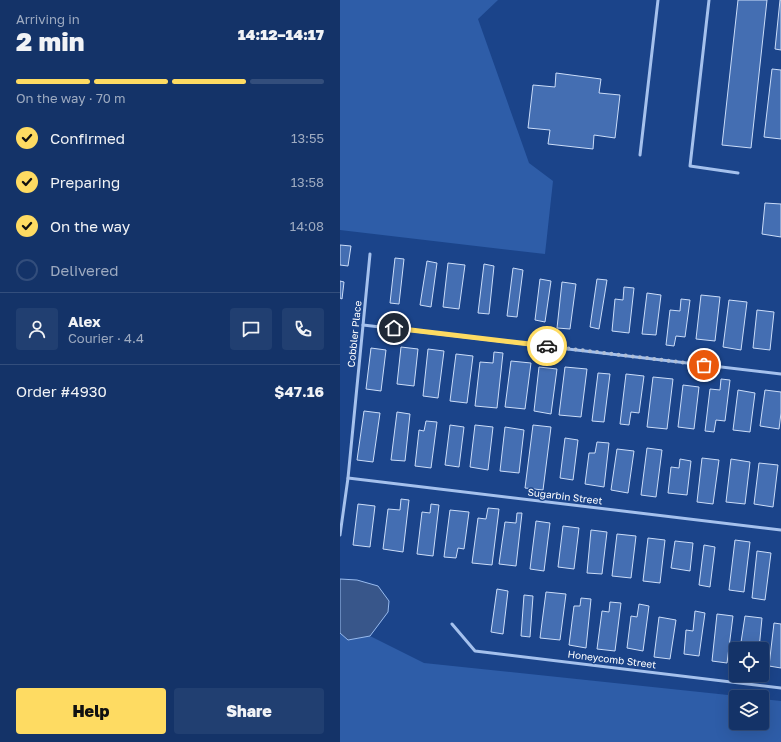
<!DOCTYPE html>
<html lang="en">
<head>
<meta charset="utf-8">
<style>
  :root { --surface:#143368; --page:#213f71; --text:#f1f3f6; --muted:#9daac0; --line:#334e7c; --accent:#fedb62 }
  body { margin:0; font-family:"Golos Text",sans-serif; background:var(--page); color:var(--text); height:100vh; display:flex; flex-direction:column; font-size:15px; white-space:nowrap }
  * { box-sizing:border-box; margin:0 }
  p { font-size:13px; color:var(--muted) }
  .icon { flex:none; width:22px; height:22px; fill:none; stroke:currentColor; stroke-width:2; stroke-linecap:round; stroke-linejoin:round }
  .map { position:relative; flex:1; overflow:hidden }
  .sheet { display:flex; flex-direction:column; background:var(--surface); width:340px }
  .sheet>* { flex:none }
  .controls { position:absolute; left:389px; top:642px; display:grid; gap:8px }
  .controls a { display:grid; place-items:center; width:40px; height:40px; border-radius:4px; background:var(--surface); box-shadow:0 4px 16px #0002,0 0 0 1px var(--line); font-size:20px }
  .pin { position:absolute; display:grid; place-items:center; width:34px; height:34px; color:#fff; margin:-17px; border:2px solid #fff; border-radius:50%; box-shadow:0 1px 4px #0007 }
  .courier { position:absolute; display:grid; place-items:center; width:40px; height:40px; margin:-20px; border:3px solid #fedb62; border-radius:50%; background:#fff; color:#222; box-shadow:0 1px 5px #0007 }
  .head em { font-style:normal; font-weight:800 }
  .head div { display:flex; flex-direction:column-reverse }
  .head { display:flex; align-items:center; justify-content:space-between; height:68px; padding:0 16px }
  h1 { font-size:26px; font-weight:800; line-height:30px }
  .bar { display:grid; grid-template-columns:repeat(4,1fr); gap:6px 4px; align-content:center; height:48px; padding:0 16px }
  .bar i { height:5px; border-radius:3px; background:var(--line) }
  .bar .active { background:var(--accent) }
  .bar p { grid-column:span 4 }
  .line { display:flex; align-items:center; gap:10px; padding:0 16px; border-top:1px solid var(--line) }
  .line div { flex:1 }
  .round { display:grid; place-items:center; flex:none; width:42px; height:42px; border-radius:4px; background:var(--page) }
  ol { padding:0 16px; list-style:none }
  li { display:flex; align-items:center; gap:12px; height:44px }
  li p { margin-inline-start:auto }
  li .icon { padding:4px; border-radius:50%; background:var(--accent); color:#111; stroke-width:4 }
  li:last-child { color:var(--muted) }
  li i { width:22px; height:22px; border:2px solid var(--line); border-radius:50% }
  .action { display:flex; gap:8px; margin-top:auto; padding:8px 16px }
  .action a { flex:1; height:46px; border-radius:4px; background:var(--accent); color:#111; font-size:16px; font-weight:800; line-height:46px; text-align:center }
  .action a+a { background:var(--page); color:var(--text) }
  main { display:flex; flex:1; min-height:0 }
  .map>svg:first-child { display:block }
  .green { fill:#2e5da8 }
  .water { fill:#38568a; stroke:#98bbef }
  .building { fill:#446eb2; stroke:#cbddf9 }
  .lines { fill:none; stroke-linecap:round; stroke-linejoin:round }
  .service { stroke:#a5c1ed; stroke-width:3 }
  .done { stroke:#afbed6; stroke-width:4; stroke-dasharray:0 7.2 }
  .route { stroke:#fedb62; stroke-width:5 }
  .labels { text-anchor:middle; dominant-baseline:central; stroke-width:3; stroke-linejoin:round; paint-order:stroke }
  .street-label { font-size:10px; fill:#fff; stroke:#1b448a }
</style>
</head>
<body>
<main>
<section class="sheet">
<div class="head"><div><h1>2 min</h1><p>Arriving in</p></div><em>14:12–14:17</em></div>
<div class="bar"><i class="active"></i><i class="active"></i><i class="active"></i><i></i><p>On the way · 70 m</p></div>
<ol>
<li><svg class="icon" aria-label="check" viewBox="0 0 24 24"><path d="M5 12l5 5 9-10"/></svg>Confirmed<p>13:55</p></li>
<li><svg class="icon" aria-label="check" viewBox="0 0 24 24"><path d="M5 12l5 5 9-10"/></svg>Preparing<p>13:58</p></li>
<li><svg class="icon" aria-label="check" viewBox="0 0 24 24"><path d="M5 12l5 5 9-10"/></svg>On the way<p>14:08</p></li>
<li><i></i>Delivered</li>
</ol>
<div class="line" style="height:72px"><a class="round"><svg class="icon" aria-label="person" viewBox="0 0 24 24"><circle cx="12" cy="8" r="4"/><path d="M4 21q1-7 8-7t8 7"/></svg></a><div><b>Alex</b><p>Courier · 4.4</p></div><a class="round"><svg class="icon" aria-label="chat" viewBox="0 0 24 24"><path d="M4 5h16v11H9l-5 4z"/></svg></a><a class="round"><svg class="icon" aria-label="phone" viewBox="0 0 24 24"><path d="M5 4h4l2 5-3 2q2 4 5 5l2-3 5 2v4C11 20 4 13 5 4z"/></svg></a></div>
<div class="line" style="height:52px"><div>Order #4930</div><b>$47.16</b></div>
<div class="action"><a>Help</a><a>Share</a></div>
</section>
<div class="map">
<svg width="441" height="742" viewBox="0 0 441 742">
  <rect width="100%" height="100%" fill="#1b448a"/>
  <g class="green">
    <polygon points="0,0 158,0 138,19 189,163 213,181 205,254 0,230"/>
    <polygon points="0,633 8,640 30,636 84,663 407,697 396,697 396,723 422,723 422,699 441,701 441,742 0,742"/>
  </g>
  <polygon class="water" points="0,579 17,580 38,586 49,601 48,612 30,636 8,640 0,633"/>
  <g class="building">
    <polygon points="398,0 427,0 411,148 382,145"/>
    <polygon points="440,0 441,0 441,50 435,49"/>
    <polygon points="432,69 441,70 441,139 424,137"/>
    <polygon points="216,73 261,79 259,93 280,95 275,138 254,135 253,149 208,144 210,130 188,128 193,85 215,87"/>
    <polygon points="425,203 441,204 441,237 422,234"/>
    <polygon points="0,245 11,246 8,266 0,265"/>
    <polygon points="55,258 64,259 59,304 50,303"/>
    <polygon points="87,261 97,263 91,307 80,305"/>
    <polygon points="108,263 125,265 119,309 103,307"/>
    <polygon points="144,264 154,266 149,314 138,313"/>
    <polygon points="173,268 183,270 177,317 167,316"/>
    <polygon points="200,279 211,281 205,322 195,320"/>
    <polygon points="257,279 267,280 259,329 250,327"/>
    <polygon points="0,281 4,282 2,299 0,298"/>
    <polygon points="222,282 236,284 230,329 217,328"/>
    <polygon points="284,287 294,288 289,333 272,331 275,299 283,300"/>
    <polygon points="307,293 321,295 316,335 302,334"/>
    <polygon points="361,295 380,297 375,341 356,339"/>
    <polygon points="341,299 350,300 345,337 336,336 334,346 326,345 330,310 340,311"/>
    <polygon points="389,300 407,302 401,350 383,347"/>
    <polygon points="417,310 434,312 430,350 413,348"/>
    <polygon points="61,347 78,349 74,386 57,384"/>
    <polygon points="31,348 46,350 41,391 26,389"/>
    <polygon points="88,349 104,351 98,398 83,396"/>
    <polygon points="154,352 163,353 157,408 135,406 140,362 153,363"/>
    <polygon points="116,354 133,356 127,403 110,401"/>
    <polygon points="171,361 191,363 185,409 165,407"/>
    <polygon points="199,367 217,369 211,414 194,411"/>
    <polygon points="225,367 247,369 241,417 219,415"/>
    <polygon points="258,373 270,374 264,422 252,421"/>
    <polygon points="286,374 304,376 299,413 291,412 289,425 280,424"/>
    <polygon points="313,377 333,379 327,429 307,427"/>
    <polygon points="381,379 390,380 385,421 376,420 374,432 365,431 370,389 380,390"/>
    <polygon points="343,385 359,387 354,429 338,427"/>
    <polygon points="398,390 415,393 410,432 393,430"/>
    <polygon points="425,390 441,392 441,413 439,429 420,426"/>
    <polygon points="24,411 40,413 33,462 17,460"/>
    <polygon points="57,412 70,414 65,461 51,460"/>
    <polygon points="86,421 97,422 91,468 75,466 79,430 84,431"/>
    <polygon points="110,425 124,427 119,467 105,465"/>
    <polygon points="135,425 153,427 148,470 130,467"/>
    <polygon points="193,425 211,427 203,490 185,488"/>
    <polygon points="165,427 184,430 179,473 160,471"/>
    <polygon points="225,438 238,440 233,480 220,478"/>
    <polygon points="257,442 269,443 264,487 245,484 249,453 255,453"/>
    <polygon points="307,448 322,450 316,497 301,495"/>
    <polygon points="277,449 294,451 288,493 271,490"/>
    <polygon points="362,458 379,460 373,504 357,502"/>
    <polygon points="340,459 351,461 347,495 328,493 331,467 339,468"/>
    <polygon points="391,459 410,462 405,504 386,502"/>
    <polygon points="419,463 438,465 433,507 414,504"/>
    <polygon points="61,499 69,500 63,552 43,549 48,509 60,510"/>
    <polygon points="18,504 35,506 30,547 13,545"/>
    <polygon points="91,504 99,505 93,556 77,554 82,512 90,513"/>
    <polygon points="148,508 159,509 152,565 132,563 138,518 146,519"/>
    <polygon points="110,510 129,512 124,549 118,548 116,558 104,557"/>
    <polygon points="177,513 182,513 176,566 159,564 165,522 176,523"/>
    <polygon points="196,521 210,523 204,571 190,569"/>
    <polygon points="223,526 239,528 234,569 218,567"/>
    <polygon points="251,530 267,532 262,574 247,573"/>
    <polygon points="277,534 296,536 291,578 272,576"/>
    <polygon points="308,538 325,540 320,583 303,581"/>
    <polygon points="395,540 410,542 404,592 389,590"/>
    <polygon points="335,541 353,543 350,571 331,568"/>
    <polygon points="364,545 375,547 370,587 359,585"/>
    <polygon points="417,551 431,553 425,600 412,598"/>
    <polygon points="157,589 168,591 163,634 151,632"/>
    <polygon points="206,592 226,594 220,640 200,638"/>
    <polygon points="184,595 193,596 190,637 181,636"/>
    <polygon points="241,598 251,599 246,648 229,645 234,606 240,606"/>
    <polygon points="270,602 281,603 275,651 257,649 262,611 269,612"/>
    <polygon points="299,604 309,606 303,651 287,648 291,616 297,617"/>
    <polygon points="355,611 365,613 359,656 344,654 346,630 353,631"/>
    <polygon points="377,614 393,616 387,663 372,661"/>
    <polygon points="405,616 422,618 419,649 400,649"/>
    <polygon points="319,617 336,620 330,659 314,657"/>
    <polygon points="434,623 441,624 441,668 429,666"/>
  </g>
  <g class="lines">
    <g class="service">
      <polyline points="369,0 350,166 398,173"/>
      <polyline points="300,155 318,0"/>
      <polyline points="23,325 441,374"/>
      <polyline points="8,478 441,530"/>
      <polyline points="0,535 8,478 30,254"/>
      <polyline points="112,624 135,651 441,688"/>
    </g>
  </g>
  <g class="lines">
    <polyline class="done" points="207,346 364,365"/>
    <polyline class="route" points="54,328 207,346"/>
  </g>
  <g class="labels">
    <g class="street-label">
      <text transform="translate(14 334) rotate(-84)">Cobbler Place</text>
      <text transform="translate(225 496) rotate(7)">Sugarbin Street</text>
      <text transform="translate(272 659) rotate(7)">Honeycomb Street</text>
    </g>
  </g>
</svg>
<div class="controls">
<a><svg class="icon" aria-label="locate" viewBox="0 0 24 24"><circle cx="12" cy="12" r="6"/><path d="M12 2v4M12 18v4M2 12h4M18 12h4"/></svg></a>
<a><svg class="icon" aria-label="layers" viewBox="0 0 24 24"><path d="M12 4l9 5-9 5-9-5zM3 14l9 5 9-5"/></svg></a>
</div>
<div class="pin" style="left:364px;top:365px;background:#ea580c"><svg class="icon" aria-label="bag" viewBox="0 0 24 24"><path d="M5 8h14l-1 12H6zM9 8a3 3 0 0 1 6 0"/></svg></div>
<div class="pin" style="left:54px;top:328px;background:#1f2937"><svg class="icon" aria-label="home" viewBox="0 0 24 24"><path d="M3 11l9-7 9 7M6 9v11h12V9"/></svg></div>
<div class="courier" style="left:207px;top:346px"><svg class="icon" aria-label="car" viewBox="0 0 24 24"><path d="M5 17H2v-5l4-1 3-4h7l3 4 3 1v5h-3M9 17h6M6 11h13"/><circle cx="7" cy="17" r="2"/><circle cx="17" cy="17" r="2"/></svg></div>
</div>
</main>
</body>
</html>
